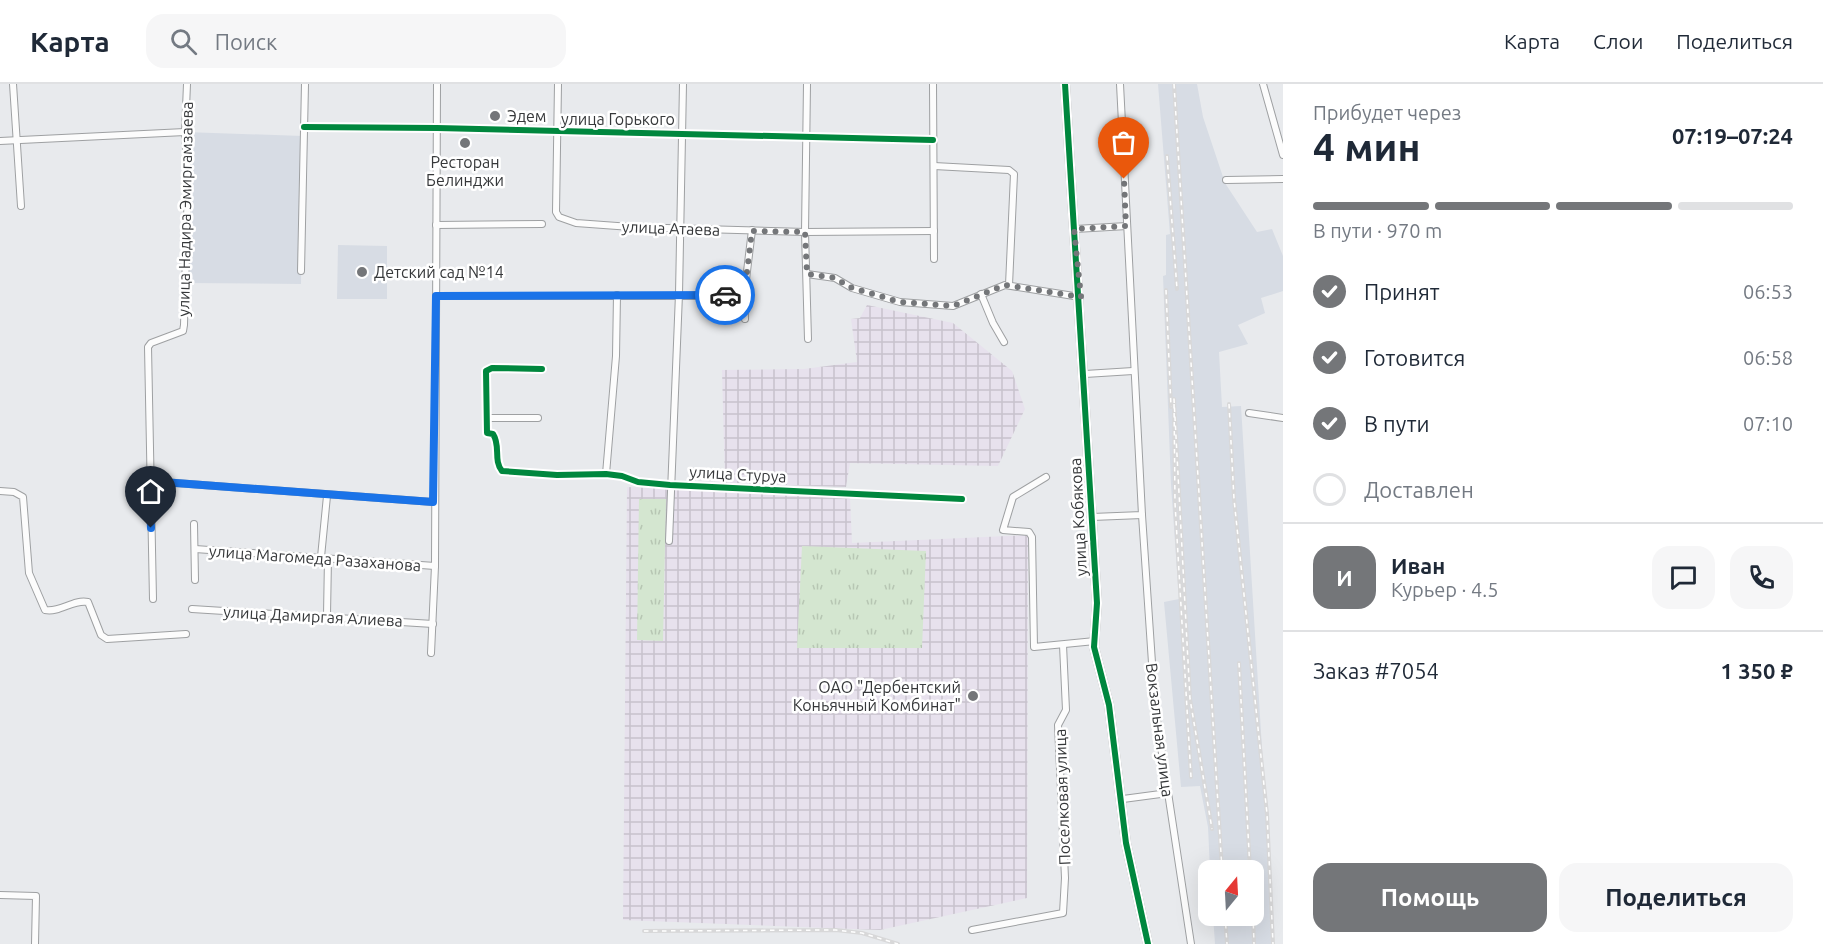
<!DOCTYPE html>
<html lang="ru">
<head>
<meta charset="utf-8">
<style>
  :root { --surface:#fff; --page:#f6f6f7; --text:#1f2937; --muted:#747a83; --line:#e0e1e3; --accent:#747679 }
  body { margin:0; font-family:Ubuntu,sans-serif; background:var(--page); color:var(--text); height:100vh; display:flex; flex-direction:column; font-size:22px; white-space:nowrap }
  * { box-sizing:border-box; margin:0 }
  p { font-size:20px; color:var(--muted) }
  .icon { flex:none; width:33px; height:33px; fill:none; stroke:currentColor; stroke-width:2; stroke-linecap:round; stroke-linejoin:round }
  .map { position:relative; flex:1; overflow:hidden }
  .side { display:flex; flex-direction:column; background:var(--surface); width:540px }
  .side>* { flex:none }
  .needle { width:39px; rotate:18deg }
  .tools { position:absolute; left:1198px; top:776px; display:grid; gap:12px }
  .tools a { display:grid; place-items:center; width:66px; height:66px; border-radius:12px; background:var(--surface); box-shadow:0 6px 24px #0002; font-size:30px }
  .pin { position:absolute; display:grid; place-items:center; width:51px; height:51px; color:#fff; margin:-62px -26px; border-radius:50% 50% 50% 0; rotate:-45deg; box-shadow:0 0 6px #0007 }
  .pin .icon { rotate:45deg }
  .courier { position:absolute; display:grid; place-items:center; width:60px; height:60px; margin:-30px; border:4px solid #1a73e8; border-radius:50%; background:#fff; color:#222; box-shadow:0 2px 8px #0007 }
  .overview em { font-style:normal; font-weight:600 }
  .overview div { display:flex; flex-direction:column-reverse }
  .overview { display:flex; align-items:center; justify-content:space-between; height:102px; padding:0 30px }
  h1 { font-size:39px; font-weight:600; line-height:45px }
  .bar { display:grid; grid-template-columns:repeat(4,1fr); gap:9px 6px; align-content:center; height:72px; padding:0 30px }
  .bar i { height:8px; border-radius:4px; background:var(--line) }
  .bar .active { background:var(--accent) }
  .bar p { grid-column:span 4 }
  .line { display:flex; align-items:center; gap:15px; padding:0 30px; border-top:2px solid var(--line) }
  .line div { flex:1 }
  .round { display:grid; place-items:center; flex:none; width:63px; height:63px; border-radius:18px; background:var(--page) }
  ol { padding:0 30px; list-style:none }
  li { display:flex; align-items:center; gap:18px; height:66px }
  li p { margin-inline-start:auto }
  li .icon { padding:6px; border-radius:50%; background:var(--accent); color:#fff; stroke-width:4 }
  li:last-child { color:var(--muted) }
  li i { width:33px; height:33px; border:3px solid var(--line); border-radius:50% }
  .primary-button { display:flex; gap:12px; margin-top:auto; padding:12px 30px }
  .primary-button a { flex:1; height:69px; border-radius:18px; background:var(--accent); color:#fff; font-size:24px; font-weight:600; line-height:69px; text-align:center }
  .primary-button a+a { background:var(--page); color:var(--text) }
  header { display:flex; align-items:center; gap:36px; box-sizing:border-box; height:84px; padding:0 30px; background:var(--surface); border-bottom:2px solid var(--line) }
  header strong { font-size:28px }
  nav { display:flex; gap:33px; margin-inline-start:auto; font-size:21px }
  .search { width:420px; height:54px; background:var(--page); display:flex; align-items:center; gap:15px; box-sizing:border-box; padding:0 21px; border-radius:18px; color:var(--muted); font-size:22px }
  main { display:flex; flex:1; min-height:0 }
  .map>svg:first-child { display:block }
  .built { fill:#d7dce4 }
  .industrial { fill:url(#industrial-grid) }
  .grass { fill:url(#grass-tufts) }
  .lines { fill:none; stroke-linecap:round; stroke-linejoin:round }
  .street-casing { stroke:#9ea0a2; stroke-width:8 }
  .secondary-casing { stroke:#9ea0a2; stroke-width:10 }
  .street { stroke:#fcfcfc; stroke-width:6 }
  .secondary { stroke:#fcfcfc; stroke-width:9 }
  .rail-casing { stroke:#d8d8d9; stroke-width:4 }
  .rail { stroke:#fff; stroke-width:1.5; stroke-dasharray:4.5; stroke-linecap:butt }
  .cycleway-casing { stroke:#fff; stroke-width:10 }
  .cycleway { stroke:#00873e; stroke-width:6 }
  .done { stroke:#747679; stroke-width:6; stroke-dasharray:0 10.8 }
  .route { stroke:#1a73e8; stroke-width:8 }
  .poi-dot { fill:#747679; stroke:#fff; stroke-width:2 }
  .labels { text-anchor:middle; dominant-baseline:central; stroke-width:5; stroke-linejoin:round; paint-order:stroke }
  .poi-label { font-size:16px; fill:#36383a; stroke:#fff; text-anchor:start }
  .street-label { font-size:16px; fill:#36383a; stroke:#fff }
</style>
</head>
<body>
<header>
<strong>Карта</strong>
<div class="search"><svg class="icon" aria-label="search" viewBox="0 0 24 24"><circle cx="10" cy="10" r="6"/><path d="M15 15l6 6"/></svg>Поиск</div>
<nav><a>Карта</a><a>Слои</a><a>Поделиться</a></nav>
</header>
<main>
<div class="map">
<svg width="1283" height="860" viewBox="0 0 1283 860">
  <defs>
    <pattern id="industrial-grid" width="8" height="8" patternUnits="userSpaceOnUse" patternTransform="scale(1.5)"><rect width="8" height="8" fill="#e7e1ed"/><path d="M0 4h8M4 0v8" fill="none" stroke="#c7c2cc"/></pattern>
    <pattern id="grass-tufts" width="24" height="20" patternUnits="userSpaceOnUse" patternTransform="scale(1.5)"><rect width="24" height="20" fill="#d4e6d0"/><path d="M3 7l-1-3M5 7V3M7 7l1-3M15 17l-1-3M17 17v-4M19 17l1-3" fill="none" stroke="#b7c6b3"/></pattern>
  </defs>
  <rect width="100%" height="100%" fill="#e8eaed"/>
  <g class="built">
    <polygon points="1158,0 1197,0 1203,33 1225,99 1257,148 1272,145 1283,172 1283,207 1261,214 1265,229 1238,241 1248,260 1219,268 1222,323 1241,322 1274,860 1215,860 1213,831 1254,831 1254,786 1210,786 1208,743 1200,702 1181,703 1164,518 1179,515 1171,401 1163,192 1166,191 1166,151 1170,150"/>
    <polygon points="185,48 303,52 301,200 186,199"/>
    <polygon points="338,161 387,162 387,215 337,215"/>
  </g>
  <g class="industrial">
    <polygon points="867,221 953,239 1012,287 1025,325 998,382 850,379 846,403 725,399 722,286 804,285 857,278 851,235 860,234"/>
    <polygon points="627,403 850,413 852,459 1028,451 1027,814 880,846 623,836"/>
  </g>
  <g class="grass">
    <polygon points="639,415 666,415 663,557 637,556"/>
    <polygon points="802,462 926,467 922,564 797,564"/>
  </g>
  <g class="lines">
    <defs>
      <g id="street">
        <polyline points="13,0 21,122"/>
        <polyline points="558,0 556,128 559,133 576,139 631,143 805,148 934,147"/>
        <polyline points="807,0 805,148 808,255"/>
        <polyline points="933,0 934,175"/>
        <polyline points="1263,0 1283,71"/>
        <polyline points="304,43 437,44 933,56"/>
        <polyline points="0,57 185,48"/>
        <polyline points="934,82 1009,86 1014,90 1009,201"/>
        <polyline points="1226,96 1283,95"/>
        <polyline points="436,141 542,140"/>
        <polyline points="1075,145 1127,142"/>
        <polyline points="301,187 305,0"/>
        <polyline points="807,190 835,194 852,204 900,218 953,222 1005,201 1080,213"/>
        <polyline points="981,210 993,239 1004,258"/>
        <polyline points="436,212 744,212"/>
        <polyline points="745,235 744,212 752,146"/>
        <path d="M542,285l-50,-1 -6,3 1,62 6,1c8,12 0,26 9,37l55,4 49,-1 16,2 16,6 32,3 292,14"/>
        <polyline points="1085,290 1133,287"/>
        <polyline points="1249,329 1283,334"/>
        <polyline points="487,334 538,334"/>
        <polyline points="606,390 616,272 617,211"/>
        <polyline points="1046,393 1013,413 1003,446 1029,448 1032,453 1034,563 1095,557"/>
        <polyline points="149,397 433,418"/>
        <path d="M0,407l14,1 9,5 6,76 16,37c15,3 28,-11 43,-8l13,33 6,4 79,-5"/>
        <polyline points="1142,431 1155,623 1191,860"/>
        <polyline points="1092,433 1142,431 1120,0"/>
        <polyline points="194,440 195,496"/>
        <polyline points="669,457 679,210 683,0"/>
        <polyline points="195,465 435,482"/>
        <polyline points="321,473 327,412"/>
        <polyline points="153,515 148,263 151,259 183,247 184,241 188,99 185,48 187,0"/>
        <polyline points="192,525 433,540"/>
        <polyline points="327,531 328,474"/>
        <polyline points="431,569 435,482 437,0"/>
        <polyline points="1123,715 1168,709"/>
        <polyline points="0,811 36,812 35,860"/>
        <polyline points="972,846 1063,829 1065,794 1058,641 1066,626 1063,561"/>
      </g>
      <polyline id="secondary" points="1065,0 1097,519 1094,563 1109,621 1126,759 1148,860"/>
    </defs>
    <use href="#street" class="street-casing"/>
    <use href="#secondary" class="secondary-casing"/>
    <use href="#street" class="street"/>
    <use href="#secondary" class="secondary"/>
    <defs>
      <g id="rail">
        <polyline points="1174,0 1222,786"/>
        <polyline points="1167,72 1177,205"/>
        <polyline points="1166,206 1171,323"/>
        <polyline points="1229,320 1234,415 1267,730 1273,860"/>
        <polyline points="1239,579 1250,786"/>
        <polyline points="1191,693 1175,419 1174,315 1190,615 1212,745"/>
        <polyline points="1225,831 1227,860"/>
        <polyline points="1253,831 1254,860"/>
        <polyline points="644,847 836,846 862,849 898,860"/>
      </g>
    </defs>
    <use href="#rail" class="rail-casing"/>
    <use href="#rail" class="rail"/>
    <defs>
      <g id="cycleway">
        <polyline points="1065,0 1097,519 1094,563 1109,621 1126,759 1148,860"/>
        <polyline points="304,43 437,44 933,56"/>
        <path d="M542,285l-50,-1 -6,3 1,62 6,1c8,12 0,26 9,37l55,4 49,-1 16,2 16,6 32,3 292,14"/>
      </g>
    </defs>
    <use href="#cycleway" class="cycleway-casing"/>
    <use href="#cycleway" class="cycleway"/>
  </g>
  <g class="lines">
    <polyline class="done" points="725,211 744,212 752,147 805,148 807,190 835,194 852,204 900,218 953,222 1005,201 1081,213 1074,145 1126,142 1124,95"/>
    <polyline class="route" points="151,444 149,397 433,418 436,212 725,211"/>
  </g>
  <g class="poi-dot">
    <circle cx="495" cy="32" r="6"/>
    <circle cx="465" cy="59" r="6"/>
    <circle cx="362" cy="188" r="6"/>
    <circle cx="973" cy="612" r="6"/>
  </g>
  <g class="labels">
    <g class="poi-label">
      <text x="507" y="32">Эдем</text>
      <text x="465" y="78" text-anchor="middle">Ресторан<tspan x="465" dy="18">Белинджи</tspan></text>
      <text x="374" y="188">Детский сад №14</text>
      <text x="961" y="603" text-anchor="end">ОАО "Дербентский<tspan x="961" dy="18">Коньячный Комбинат"</tspan></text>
    </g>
    <g class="street-label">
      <text x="618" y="35">улица Горького</text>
      <text transform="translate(185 125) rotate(-89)">улица Надира Эмиргамзаева</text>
      <text transform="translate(671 144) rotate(2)">улица Атаева</text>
      <text transform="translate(738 390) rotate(3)">улица Стуруа</text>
      <text transform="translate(1078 433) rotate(-93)">улица Кобякова</text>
      <text transform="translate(315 474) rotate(4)">улица Магомеда Разаханова</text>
      <text transform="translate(313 532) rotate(3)">улица Дамиргая Алиева</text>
      <text transform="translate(1160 646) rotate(83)">Вокзальная улица</text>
      <text transform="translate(1062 713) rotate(-92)">Поселковая улица</text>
    </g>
  </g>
</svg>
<div class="tools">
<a><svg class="needle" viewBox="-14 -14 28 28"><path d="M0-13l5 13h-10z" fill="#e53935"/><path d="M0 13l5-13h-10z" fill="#747a83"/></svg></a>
</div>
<div class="pin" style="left:1124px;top:95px;background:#ea580c"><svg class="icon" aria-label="bag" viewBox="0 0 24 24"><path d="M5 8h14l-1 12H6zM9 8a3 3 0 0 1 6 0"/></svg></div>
<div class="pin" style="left:151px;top:444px;background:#1f2937"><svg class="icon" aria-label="home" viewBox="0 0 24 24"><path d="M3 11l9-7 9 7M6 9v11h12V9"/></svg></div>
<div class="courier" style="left:725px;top:211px"><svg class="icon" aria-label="car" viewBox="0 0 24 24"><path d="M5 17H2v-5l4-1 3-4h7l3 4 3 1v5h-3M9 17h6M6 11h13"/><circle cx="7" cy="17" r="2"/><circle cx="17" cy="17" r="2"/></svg></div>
</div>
<section class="side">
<div class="overview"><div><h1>4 мин</h1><p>Прибудет через</p></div><em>07:19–07:24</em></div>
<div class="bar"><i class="active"></i><i class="active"></i><i class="active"></i><i></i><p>В пути · 970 m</p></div>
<ol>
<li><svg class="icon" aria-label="check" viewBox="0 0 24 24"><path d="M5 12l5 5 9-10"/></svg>Принят<p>06:53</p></li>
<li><svg class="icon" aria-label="check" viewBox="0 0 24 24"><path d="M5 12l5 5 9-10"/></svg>Готовится<p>06:58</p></li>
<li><svg class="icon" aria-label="check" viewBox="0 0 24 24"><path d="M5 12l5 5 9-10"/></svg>В пути<p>07:10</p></li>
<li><i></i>Доставлен</li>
</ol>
<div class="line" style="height:108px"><b class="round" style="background:var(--accent);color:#fff">И</b><div><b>Иван</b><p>Курьер · 4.5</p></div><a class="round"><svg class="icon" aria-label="chat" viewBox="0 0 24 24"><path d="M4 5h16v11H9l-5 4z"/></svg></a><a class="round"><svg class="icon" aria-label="phone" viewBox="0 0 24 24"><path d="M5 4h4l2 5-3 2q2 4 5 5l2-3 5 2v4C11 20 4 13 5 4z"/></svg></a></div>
<div class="line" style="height:78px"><div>Заказ #7054</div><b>1 350 ₽</b></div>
<div class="primary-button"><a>Помощь</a><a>Поделиться</a></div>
</section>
</main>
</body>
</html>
